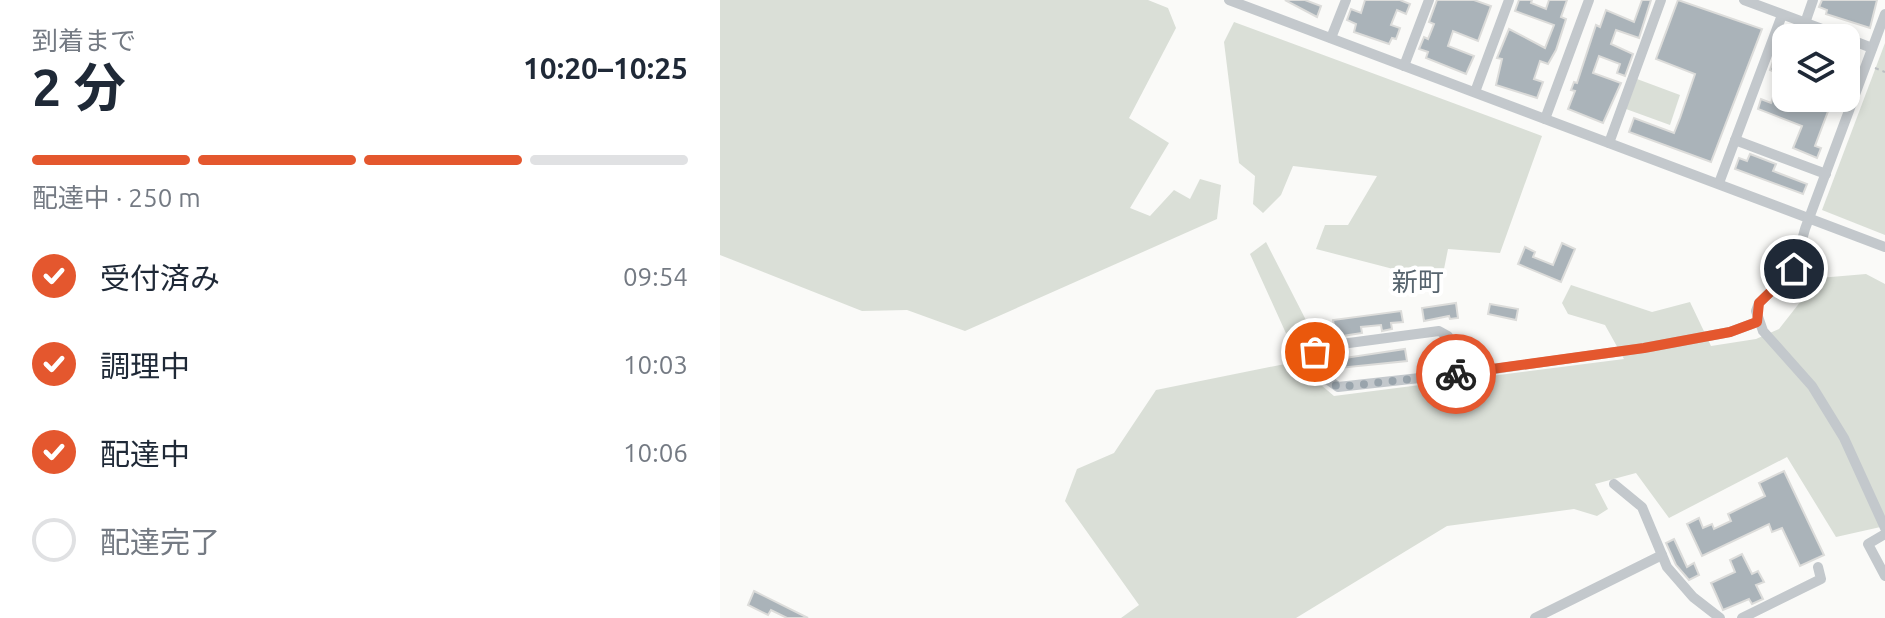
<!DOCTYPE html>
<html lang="ja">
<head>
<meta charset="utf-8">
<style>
  :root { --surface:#fff; --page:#f2f2f3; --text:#1f2937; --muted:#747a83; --line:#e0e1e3; --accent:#e4572e }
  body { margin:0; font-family:Ubuntu,"Noto Sans JP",sans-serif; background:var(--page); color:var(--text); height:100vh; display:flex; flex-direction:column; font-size:30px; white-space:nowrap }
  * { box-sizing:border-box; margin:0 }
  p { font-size:26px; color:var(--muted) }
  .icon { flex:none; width:44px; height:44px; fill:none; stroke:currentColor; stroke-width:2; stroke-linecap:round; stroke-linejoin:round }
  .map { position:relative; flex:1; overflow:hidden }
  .panel { display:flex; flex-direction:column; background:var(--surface); width:720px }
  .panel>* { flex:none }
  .controls { position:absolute; left:1052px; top:24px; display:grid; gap:16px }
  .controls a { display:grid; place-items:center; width:88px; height:88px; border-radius:16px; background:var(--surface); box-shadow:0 4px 12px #0003; font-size:40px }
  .pin { position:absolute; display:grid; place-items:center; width:68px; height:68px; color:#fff; margin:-34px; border:4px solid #fff; border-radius:50%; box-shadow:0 2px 8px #0007 }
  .courier { position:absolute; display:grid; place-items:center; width:80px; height:80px; margin:-40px; border:6px solid #e4572e; border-radius:50%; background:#fff; color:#222; box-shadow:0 2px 10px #0007 }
  .summary em { font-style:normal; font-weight:700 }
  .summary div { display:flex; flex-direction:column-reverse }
  .summary { display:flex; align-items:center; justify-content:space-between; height:136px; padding:0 32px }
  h1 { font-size:52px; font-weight:700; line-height:60px }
  .bar { display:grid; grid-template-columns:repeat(4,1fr); gap:12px 8px; align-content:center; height:96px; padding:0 32px }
  .bar i { height:10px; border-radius:6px; background:var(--line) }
  .bar .current { background:var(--accent) }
  .bar p { grid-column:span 4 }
  ol { padding:0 32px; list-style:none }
  li { display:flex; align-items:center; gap:24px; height:88px }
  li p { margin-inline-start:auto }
  li .icon { padding:8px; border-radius:50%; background:var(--accent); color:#fff; stroke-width:4 }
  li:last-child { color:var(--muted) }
  li i { width:44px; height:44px; border:4px solid var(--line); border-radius:50% }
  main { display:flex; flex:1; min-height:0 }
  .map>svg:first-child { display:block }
  .green { fill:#dadfd7 }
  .building { fill:#aab3b9; stroke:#dcdcda; stroke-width:2 }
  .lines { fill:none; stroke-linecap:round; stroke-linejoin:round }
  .path { stroke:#bbbfc2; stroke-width:2; stroke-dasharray:4 4; stroke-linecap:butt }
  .minor { stroke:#c3c8cc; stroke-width:10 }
  .done { stroke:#99a4ac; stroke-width:8; stroke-dasharray:0 14.4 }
  .route { stroke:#e4572e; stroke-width:10 }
  .labels { text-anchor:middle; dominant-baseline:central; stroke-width:8; stroke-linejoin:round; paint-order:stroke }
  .quarter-label { font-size:26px; fill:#57646e; stroke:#fff }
</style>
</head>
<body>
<main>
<section class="panel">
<div class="summary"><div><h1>2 分</h1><p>到着まで</p></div><em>10:20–10:25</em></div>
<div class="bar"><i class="current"></i><i class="current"></i><i class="current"></i><i></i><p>配達中 · 250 m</p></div>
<ol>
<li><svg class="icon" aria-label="check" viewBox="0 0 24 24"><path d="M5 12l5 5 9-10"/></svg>受付済み<p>09:54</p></li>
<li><svg class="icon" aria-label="check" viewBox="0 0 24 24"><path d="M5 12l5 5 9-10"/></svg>調理中<p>10:03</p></li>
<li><svg class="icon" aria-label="check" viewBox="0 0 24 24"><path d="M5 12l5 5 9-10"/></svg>配達中<p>10:06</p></li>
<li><i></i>配達完了</li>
</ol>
</section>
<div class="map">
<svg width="1165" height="618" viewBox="0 0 1165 618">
  <rect width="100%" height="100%" fill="#fafaf8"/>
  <g class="green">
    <polygon points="0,0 428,0 448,8 456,28 409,118 449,143 410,208 430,216 454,190 470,199 480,179 501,185 497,219 245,331 187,310 142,311 0,255"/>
    <polygon points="514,22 822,136 780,253 728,249 724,269 704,277 596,249 605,225 628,225 657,176 573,166 561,195 543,213 533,204 535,176 519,163 504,42"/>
    <polygon points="1165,43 1165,235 1102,210"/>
    <polygon points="917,79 960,95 950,125 906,109"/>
    <polygon points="546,242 590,328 587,373 614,396 904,359 885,325 848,314 842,303 851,285 932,312 970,302 991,346 1036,339 1059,329 1099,278 1146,274 1165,284 1165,526 1116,537 1067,457 949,518 916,473 875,484 888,509 877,516 854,509 727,526 576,618 401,618 419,605 345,501 357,469 394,453 436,390 565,364 574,351 530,254"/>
  </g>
  <g class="building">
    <polygon points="565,0 585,0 601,6 597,17"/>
    <polygon points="645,0 680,0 690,4 686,14 677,10 671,25 680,28 676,39 672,38 669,44 634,32 636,24 627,20 631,9 641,13"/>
    <polygon points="717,0 754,0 771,6 758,41 733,31 728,46 754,56 746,74 706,58 708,52 699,49 704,37 708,39 714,24 709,22"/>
    <polygon points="799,0 812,0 811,3 826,9 829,0 847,0 841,17 846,19 836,50 828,64 820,61 814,79 823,82 817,98 776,85 782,59 777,58 789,29 825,48 834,25 795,11"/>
    <polygon points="922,0 931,0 919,38 896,30 891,44 913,54 905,76 897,73 900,64 879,56 873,73 901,83 883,123 848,109 855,91 851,90 854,82 857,83 876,25 880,27 886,10 914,22"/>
    <polygon points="958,0 1042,29 991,162 909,132 914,118 954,133 960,118 975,74 936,59"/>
    <polygon points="1102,0 1157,0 1150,28 1106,14 1107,10 1099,7"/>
    <polygon points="1065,29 1066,98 1113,98 1095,146 1101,148 1097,158 1073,148 1082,126 1038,109 1041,99 1051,103 1057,86 1059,74 1050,70"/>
    <polygon points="1030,154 1056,164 1053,171 1087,184 1083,194 1015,169 1019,158 1027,161"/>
    <polygon points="842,243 855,249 841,282 798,264 805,247 815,252 813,257 833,265"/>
    <polygon points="736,303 738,318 730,319 729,316 704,321 702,308"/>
    <polygon points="770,304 798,309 796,320 768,314"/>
    <polygon points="681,311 683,322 671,323 672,329 662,331 661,325 641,327 642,333 609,338 607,326 614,326 613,320"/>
    <polygon points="685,349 687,361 619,368 618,359"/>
    <polygon points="1064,471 1104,555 1080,566 1062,528 1052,532 1049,524 982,556 967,524 979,518 983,528 992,524 994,529 1011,521 1008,514 1045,496 1039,483"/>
    <polygon points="954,539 967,567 974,563 979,575 969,580 956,565 946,543"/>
    <polygon points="1022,554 1032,574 1038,571 1044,582 1036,585 1043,599 1032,604 1029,599 1003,610 991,583 1015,572 1010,560"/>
    <polygon points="34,591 88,618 67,618 51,610 48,615 28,605"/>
  </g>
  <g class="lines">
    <polyline class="path" points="1155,68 1165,72"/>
    <g class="minor">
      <polyline points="509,0 1165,247"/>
      <polyline points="1024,0 1126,38"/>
      <polyline points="1165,14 1085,229 1074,269 1039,303 1036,311 1043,331 1092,386 1124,438 1165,528"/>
      <polyline points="1085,23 1093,0"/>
      <polyline points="611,38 626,0"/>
      <polyline points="1126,38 1152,48"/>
      <polyline points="684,66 709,0"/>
      <polyline points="755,92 789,0"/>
      <polyline points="825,119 869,0"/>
      <polyline points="1015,140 1106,174"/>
      <polyline points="889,143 941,0"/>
      <polyline points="999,183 1062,15"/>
      <polyline points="745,373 728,336 719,331 599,347 593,359 597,372 618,387 745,373 924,348 1010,332 1037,322"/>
      <polyline points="894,484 922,507 947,567 973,597 1000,618"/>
      <polyline points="1165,534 1148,544 1165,576"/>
      <polyline points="815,618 942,555"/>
      <polyline points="1022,618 1101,579 1098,567"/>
    </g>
  </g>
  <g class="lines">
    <polyline class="done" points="595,352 597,372 618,387 736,374"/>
    <polyline class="route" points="736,374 924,348 1010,332 1037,322 1039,303 1074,269"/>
  </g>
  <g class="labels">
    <g class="quarter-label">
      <text x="698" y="281">新町</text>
    </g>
  </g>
</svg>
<div class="controls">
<a><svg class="icon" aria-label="layers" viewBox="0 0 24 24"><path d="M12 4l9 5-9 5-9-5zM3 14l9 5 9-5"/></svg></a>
</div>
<div class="pin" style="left:595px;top:352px;background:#ea580c"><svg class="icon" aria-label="bag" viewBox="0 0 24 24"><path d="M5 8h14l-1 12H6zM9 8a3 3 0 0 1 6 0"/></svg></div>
<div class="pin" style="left:1074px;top:269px;background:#1f2937"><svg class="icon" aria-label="home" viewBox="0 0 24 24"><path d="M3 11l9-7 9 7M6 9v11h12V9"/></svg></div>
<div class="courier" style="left:736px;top:374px"><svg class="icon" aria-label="bike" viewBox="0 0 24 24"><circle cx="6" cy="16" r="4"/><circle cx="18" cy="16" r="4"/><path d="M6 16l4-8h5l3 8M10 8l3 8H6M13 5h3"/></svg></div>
</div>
</main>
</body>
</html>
